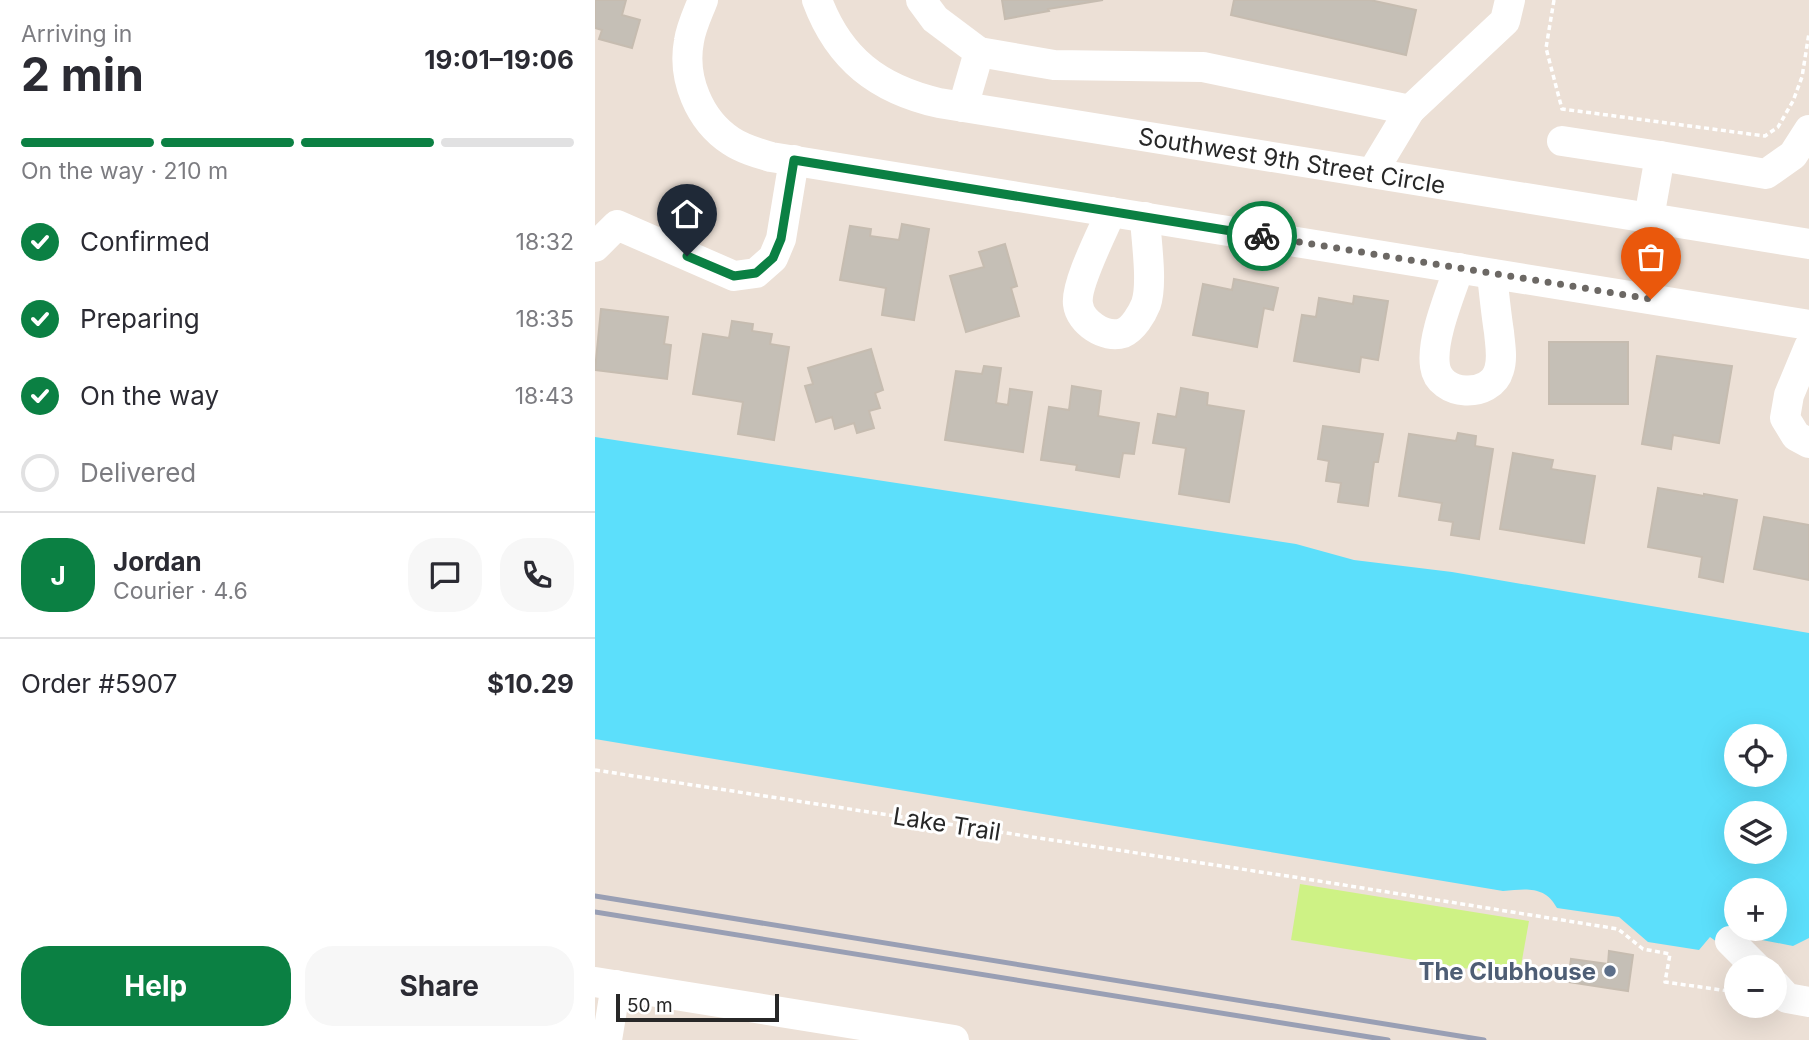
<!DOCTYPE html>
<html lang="en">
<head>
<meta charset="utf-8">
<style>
  :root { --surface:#fff; --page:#f7f7f7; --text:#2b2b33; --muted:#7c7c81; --line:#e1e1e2; --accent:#0b8043 }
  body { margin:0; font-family:Inter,sans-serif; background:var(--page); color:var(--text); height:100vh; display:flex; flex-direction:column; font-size:26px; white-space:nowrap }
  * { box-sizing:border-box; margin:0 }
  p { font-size:23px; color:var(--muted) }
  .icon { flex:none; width:38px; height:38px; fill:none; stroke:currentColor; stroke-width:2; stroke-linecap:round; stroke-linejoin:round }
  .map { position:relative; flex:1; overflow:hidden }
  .panel { display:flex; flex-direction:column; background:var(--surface); width:595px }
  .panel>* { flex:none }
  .controls { position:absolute; left:1129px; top:724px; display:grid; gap:14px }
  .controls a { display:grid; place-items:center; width:63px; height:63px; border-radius:50%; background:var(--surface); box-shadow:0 7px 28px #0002; font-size:35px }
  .scale { position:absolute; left:21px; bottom:18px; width:163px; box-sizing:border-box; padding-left:7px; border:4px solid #272727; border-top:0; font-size:19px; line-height:24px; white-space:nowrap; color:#272727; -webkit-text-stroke:5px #fff; paint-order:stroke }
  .pin { position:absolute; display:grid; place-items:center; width:60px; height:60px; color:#fff; margin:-72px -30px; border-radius:50% 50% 50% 0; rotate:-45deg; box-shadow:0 0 7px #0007 }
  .pin .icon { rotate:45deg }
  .courier { position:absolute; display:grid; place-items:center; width:70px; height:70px; margin:-35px; border:5px solid #0b8043; border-radius:50%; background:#fff; color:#222; box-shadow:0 2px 9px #0007 }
  .overview em { font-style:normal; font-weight:700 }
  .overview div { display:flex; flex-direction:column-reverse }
  .overview { display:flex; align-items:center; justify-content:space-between; height:119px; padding:0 21px }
  h1 { font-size:46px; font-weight:700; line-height:52px }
  .bar { display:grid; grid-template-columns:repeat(4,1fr); gap:10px 7px; align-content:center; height:84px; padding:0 21px }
  .bar i { height:9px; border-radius:5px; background:var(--line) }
  .bar .active { background:var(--accent) }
  .bar p { grid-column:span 4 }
  .line { display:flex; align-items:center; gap:18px; padding:0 21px; border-top:2px solid var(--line) }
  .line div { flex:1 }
  .round { display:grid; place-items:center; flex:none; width:74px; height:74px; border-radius:28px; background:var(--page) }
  ol { padding:0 21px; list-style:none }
  li { display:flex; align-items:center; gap:21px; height:77px }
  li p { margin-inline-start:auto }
  li .icon { padding:7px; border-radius:50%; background:var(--accent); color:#fff; stroke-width:4 }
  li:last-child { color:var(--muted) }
  li i { width:38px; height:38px; border:4px solid var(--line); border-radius:50% }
  .button { display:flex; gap:14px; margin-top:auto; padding:14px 21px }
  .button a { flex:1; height:80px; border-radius:28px; background:var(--accent); color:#fff; font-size:28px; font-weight:700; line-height:80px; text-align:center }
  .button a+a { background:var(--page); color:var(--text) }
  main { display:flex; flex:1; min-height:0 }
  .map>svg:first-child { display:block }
  .pitch { fill:#cef285 }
  .water { fill:#5cdffb; fill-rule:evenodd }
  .building { fill:#c5bfb6; stroke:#c6bcb0; stroke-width:2 }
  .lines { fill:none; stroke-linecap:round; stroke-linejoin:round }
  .path { stroke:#fff; stroke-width:3.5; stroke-dasharray:5 3.5; stroke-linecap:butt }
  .minor { stroke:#fff; stroke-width:30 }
  .rail { stroke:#999fb4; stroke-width:5 }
  .done { stroke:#6c6864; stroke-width:7; stroke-dasharray:0 12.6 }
  .route { stroke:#0b8043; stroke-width:9 }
  .service-dot { fill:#5c6f8a; stroke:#fff; stroke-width:2.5 }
  .labels { text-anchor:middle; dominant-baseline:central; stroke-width:6; stroke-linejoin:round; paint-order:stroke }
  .street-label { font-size:24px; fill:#272727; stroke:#fff }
  .service-label { font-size:24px; font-weight:bold; fill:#4e5e75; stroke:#fff; text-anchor:end }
</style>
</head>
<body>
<main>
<section class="panel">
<div class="overview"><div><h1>2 min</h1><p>Arriving in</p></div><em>19:01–19:06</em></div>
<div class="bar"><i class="active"></i><i class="active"></i><i class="active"></i><i></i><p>On the way · 210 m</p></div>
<ol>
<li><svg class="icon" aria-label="check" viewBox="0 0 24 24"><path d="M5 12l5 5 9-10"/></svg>Confirmed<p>18:32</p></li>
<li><svg class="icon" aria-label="check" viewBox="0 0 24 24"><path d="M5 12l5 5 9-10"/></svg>Preparing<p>18:35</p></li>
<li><svg class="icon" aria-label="check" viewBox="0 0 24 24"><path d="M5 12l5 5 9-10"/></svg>On the way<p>18:43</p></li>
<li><i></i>Delivered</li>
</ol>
<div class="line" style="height:126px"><b class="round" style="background:var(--accent);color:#fff">J</b><div><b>Jordan</b><p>Courier · 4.6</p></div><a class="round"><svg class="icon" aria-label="chat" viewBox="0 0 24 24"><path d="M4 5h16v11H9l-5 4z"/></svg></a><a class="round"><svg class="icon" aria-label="phone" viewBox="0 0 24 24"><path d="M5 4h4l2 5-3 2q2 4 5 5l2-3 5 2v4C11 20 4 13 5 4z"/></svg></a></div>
<div class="line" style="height:91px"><div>Order #5907</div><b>$10.29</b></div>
<div class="button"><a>Help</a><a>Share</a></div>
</section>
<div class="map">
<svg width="1214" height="1040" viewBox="0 0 1214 1040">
  <rect width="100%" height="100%" fill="#ece0d6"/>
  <polygon class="pitch" points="705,884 934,921 924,977 696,940"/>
  <path class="water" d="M0,437l701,107 58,16 98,12 357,61v305l-16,8 -57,-11 -12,12 -14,-10 -11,13 -51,-8 -29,-25 -62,-9c-12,-23 -32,-19 -54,-17l-908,-152zM1141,737h39v38h-39zM1141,814h39v38h-39zM1141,891h39v38h-39z"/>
  <g class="building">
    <polygon points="0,0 31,0 27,15 45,20 37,48 4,39 7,30 0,28"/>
    <polygon points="407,0 508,0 453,9 454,11 410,19"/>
    <polygon points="639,0 775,0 821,10 811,55 636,15"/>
    <polygon points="307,224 334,229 319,320 287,315 291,288 245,280 255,226 276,229 275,236 304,240"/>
    <polygon points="410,244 422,286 416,288 424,316 371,332 355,276 389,267 384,252"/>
    <polygon points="639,279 683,288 678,310 669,308 662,347 598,335 608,284 637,290"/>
    <polygon points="759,296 793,301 783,360 766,357 764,372 699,361 707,315 721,317 724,298 758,304"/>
    <polygon points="6,309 73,317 69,344 76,345 72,379 0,370"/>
    <polygon points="137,321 158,324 157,331 177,334 175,344 194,347 179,440 143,434 148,402 98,394 108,334 134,338"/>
    <rect x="954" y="342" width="79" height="62"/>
    <polygon points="276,349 288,390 280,393 285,408 274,411 279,428 262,433 259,423 240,429 237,417 221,422 210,386 218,384 213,368"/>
    <polygon points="1062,356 1137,366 1124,443 1078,435 1076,449 1047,444"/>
    <polygon points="389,366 406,368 401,403 413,405 415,389 437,392 428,452 350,440 361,371 387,374"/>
    <polygon points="477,386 506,391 503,416 544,423 539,454 528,453 524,477 481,470 482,465 446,460 454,407 474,410"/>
    <polygon points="586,388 613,393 612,405 649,411 634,502 584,494 591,448 558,443 563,414 581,417"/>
    <polygon points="728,426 788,434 783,462 779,462 773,506 743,502 746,483 731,481 734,461 723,459"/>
    <polygon points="863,433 881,436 880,446 898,449 884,539 856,535 858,522 844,520 847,503 804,496 814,434 861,441"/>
    <polygon points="918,453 958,460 956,469 1000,476 989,543 905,529"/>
    <polygon points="1063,488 1109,496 1109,494 1142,500 1128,582 1104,577 1107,557 1053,547"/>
    <polygon points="1169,517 1214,525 1214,580 1159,569"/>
    <polygon points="1014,951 1038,955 1033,991 973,982 976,959 1013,964"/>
  </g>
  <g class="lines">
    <g class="path">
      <polyline points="959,0 951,48 967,109 1170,136 1183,127 1198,101 1207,77 1214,33"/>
      <polyline points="0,770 705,878 1023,929 1048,949 1075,954 1070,982 1141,992"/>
    </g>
    <g class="minor">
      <path d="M108,0c-5,13 -12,27 -14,41 -7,37 10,79 42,100 12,8 26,12 40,16l1038,168"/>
      <path id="s1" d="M222,0c22,59 61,89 122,103l870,141"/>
      <polyline points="326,0 340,19 384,52 368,107"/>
      <polyline points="384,52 459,65 608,67 815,110 777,173"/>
      <polyline points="815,110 910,21 915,0"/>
      <polyline points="967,141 1065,156 1054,218"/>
      <polyline points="1065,156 1171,174 1198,155 1214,130"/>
      <path d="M516,212c-8,19 -36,73 -33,92 2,18 27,35 45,29 10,-4 19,-19 23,-29 7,-21 0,-64 -1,-87"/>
      <polyline points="0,247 22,225 139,276 161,273 178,258 186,239 199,160"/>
      <path d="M864,268c-9,27 -28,71 -24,98 4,31 56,33 64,4 4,-12 1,-26 0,-38 -3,-19 -5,-39 -7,-58"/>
      <polyline points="1214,347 1194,395 1190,418 1201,436 1214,443"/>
      <polyline points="1135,941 1162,968"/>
      <polyline points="0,982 359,1040"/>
      <polyline points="1180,985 1192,998 1214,1002"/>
      <polyline points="12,1040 21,985"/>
    </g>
    <g class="rail">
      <polyline points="0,896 889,1040"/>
      <polyline points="0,912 793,1040"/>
    </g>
  </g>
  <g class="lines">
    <polyline class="done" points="667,236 1056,299"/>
    <polyline class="route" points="92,256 139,276 161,273 178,258 186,239 199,160 667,236"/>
  </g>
  <circle class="service-dot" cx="1015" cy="971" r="7"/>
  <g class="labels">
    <g class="street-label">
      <text stroke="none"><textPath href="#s1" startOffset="525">Southwest 9th Street Circle</textPath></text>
      <text transform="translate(352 824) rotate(9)">Lake Trail</text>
    </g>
    <g class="service-label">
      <text x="1001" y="971">The Clubhouse</text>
    </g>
  </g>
</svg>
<div class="controls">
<a><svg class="icon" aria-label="locate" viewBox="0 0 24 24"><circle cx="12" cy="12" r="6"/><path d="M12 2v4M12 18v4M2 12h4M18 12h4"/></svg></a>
<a><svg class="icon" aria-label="layers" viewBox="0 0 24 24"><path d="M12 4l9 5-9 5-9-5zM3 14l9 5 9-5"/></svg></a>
<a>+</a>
<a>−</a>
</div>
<div class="scale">50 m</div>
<div class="pin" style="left:1056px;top:299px;background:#ea580c"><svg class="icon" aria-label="bag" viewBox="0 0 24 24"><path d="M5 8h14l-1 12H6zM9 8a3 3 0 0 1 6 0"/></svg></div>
<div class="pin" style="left:92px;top:256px;background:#1f2937"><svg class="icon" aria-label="home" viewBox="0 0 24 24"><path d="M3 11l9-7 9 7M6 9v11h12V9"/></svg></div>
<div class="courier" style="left:667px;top:236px"><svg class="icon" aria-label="bike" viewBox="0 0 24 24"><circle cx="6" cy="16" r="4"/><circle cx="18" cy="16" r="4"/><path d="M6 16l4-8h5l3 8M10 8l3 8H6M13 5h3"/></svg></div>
</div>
</main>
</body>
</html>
